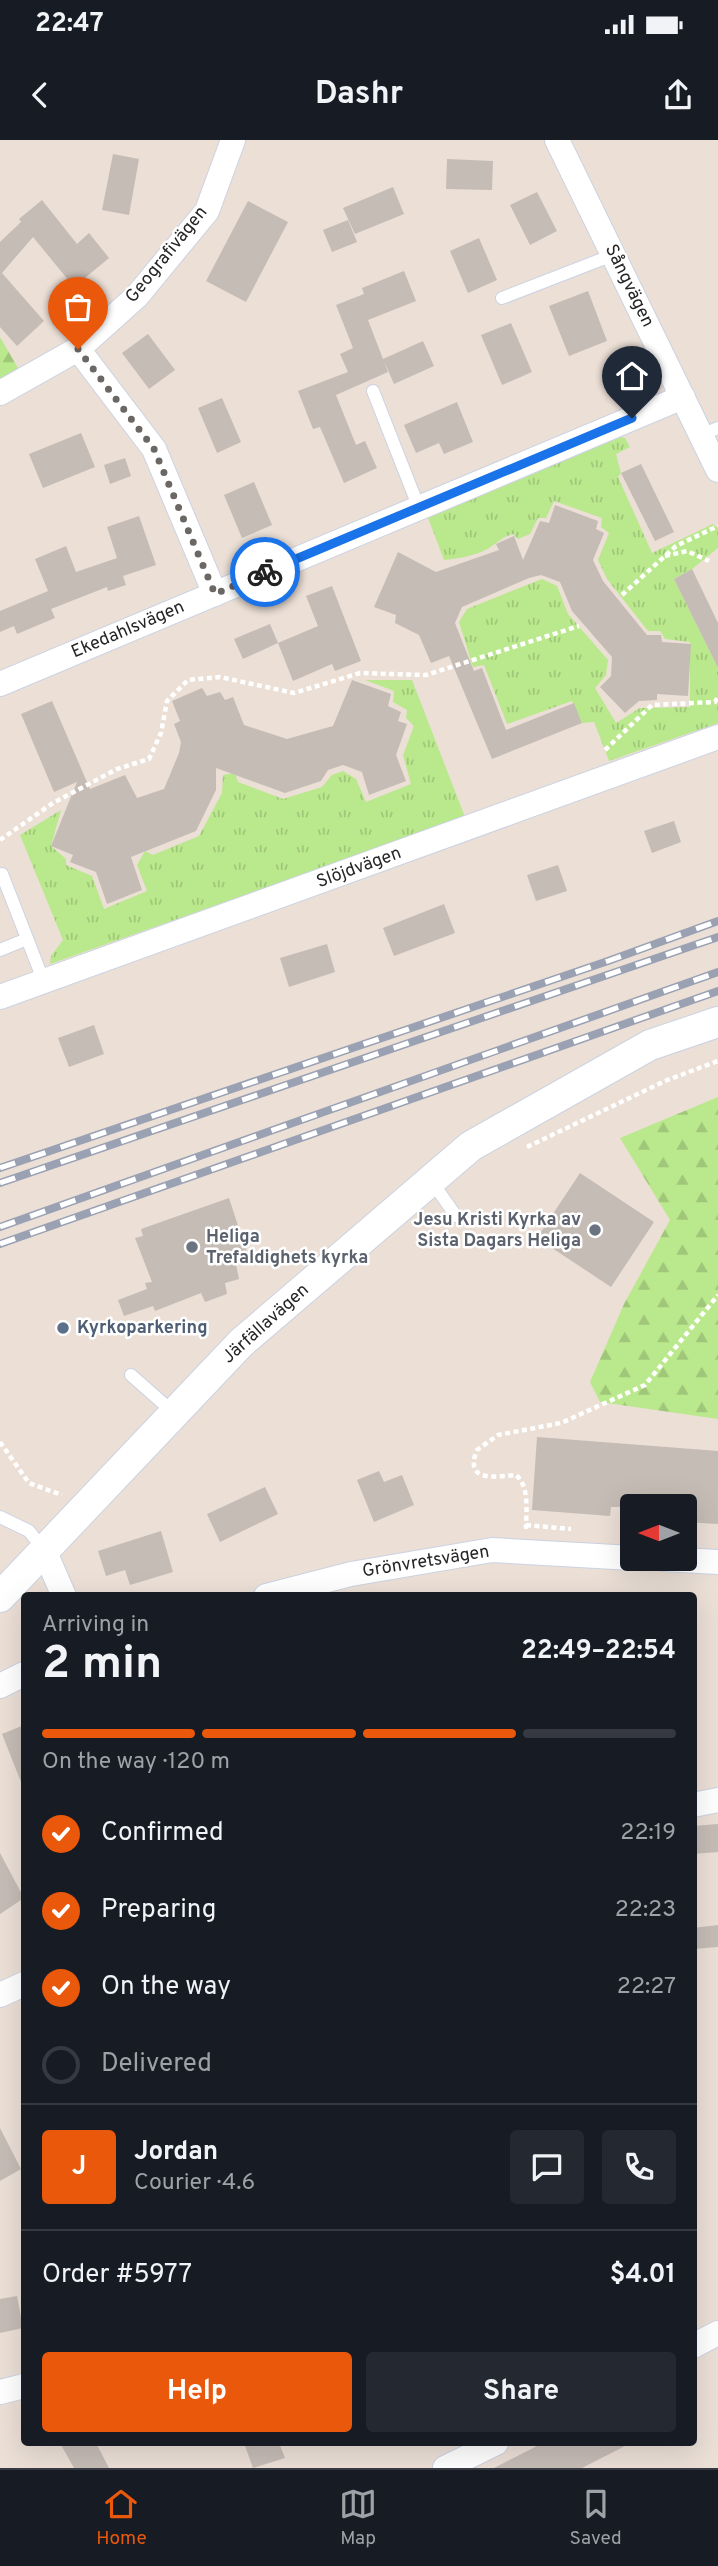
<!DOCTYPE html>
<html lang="en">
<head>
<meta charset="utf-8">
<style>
  :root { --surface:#171b24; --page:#242831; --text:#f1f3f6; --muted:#9ea1a6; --line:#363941; --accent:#ea580c }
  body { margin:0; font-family:Overpass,sans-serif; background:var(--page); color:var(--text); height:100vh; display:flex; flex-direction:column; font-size:26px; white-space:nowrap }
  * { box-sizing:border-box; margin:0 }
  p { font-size:23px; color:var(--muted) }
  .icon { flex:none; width:38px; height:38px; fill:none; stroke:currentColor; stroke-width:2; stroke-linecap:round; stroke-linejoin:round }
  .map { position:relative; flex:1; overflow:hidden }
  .side { position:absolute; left:21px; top:1452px; width:676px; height:854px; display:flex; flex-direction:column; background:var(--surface); border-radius:7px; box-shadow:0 7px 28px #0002 }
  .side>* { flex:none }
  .needle { width:46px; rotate:270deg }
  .buttons { position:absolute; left:620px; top:1354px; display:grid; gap:14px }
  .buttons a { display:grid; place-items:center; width:77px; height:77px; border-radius:7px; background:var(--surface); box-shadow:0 7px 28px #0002; font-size:35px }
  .pin { position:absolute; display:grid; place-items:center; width:60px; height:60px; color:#fff; margin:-72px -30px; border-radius:50% 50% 50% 0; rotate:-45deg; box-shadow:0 0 7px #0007 }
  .pin .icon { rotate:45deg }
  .courier { position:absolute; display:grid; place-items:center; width:70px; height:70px; margin:-35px; border:5px solid #1a73e8; border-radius:50%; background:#fff; color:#222; box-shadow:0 2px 9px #0007 }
  .summary em { font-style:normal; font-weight:700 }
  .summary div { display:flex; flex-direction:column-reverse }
  .summary { display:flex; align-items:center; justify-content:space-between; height:119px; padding:0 21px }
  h1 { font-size:46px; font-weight:700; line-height:52px }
  .bar { display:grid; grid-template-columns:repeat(4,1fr); gap:10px 7px; align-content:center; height:84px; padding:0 21px }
  .bar i { height:9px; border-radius:5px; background:var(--line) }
  .bar .current { background:var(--accent) }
  .bar p { grid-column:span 4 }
  .line { display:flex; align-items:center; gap:18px; padding:0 21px; border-top:2px solid var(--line) }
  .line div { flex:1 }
  .round { display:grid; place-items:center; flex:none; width:74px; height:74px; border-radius:7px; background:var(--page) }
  ol { padding:0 21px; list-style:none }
  li { display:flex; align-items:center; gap:21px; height:77px }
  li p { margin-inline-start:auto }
  li .icon { padding:7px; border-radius:50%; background:var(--accent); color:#fff; stroke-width:4 }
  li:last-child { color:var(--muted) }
  li i { width:38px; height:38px; border:4px solid var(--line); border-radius:50% }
  .primary-button { display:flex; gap:14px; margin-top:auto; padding:14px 21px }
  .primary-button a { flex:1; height:80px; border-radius:7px; background:var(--accent); color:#fff; font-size:28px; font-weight:700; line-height:80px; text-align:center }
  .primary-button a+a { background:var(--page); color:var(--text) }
  .status { display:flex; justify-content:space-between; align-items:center; height:49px; padding:0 35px; background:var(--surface); direction:ltr }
  .status svg { height:19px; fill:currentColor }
  header { display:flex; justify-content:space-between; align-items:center; height:91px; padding:0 21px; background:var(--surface); font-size:32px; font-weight:700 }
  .tabs { display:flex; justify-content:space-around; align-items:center; height:98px; border-top:2px solid var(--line); background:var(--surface); font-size:19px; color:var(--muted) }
  .tabs a { display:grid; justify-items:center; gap:4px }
  .tabs .current { color:var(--accent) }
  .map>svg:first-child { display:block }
  .forest { fill:url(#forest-firs) }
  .park { fill:url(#park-tufts) }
  .building { fill:#c6bcb6 }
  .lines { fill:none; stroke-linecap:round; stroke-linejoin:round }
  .service-casing { stroke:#cbd3e2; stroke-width:14 }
  .minor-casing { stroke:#cbd3e2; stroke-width:26 }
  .tertiary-casing { stroke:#cbd3e2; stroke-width:32 }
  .path { stroke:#fff; stroke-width:4.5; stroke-dasharray:5 3.5; stroke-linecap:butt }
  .service { stroke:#fff; stroke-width:12 }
  .minor { stroke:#fff; stroke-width:24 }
  .tertiary { stroke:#fff; stroke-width:30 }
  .rail-casing { stroke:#99a1b3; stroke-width:8 }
  .rail { stroke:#fff; stroke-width:5; stroke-dasharray:16; stroke-linecap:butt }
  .done { stroke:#6b6764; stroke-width:7; stroke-dasharray:0 12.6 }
  .route { stroke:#1a73e8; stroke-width:9 }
  .worship-dot { fill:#6b7280; stroke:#fff; stroke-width:2.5 }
  .service-dot { fill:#5c6f8a; stroke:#fff; stroke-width:2.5 }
  .labels { text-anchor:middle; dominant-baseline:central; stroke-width:5; stroke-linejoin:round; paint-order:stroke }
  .street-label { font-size:18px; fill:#262626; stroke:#fff }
  .worship-label { font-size:18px; font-weight:bold; fill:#5b616d; stroke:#fff; text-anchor:end }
  .service-label { font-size:18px; font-weight:bold; fill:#4e5e75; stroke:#fff; text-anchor:start }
</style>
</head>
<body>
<div class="status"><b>22:47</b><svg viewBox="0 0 49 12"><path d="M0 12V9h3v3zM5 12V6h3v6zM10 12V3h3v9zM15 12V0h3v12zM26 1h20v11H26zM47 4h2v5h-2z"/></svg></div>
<header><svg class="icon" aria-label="back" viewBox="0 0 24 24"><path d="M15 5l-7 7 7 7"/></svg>Dashr<svg class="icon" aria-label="share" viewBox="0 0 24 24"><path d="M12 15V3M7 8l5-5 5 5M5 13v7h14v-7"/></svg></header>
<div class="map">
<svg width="718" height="2328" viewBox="0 0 718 2328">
  <defs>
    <pattern id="forest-firs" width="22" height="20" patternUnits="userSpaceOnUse" patternTransform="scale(1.75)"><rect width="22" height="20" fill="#bae88c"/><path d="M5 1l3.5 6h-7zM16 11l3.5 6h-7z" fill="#a0c779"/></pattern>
    <pattern id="park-tufts" width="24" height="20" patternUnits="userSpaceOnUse" patternTransform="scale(1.75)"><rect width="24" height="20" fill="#bae88c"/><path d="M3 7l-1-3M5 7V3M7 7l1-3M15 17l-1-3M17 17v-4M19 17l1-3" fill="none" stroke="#a0c779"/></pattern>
  </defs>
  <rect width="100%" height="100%" fill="#ebdfd6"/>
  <g class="forest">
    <polygon points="0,197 18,228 0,241"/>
    <polygon points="718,957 718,1279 600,1262 590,1242 624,1164 670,1080 620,998"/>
  </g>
  <g class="park">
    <path d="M621,297l4,1 5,9 -14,7 5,19 -3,4 34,76 61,-29 5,4v20l-26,21 -18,10 44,89v55l-109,38 -15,-39 -12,1 -10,-22 -65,23 -23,-59 -11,2 -14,-45 8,-13 75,-30 15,7 11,28 40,46 -2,15 -11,13 21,35 24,-15 50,-1v-65l-25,-3 -5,-8h-12l-41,-52 -9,-19 11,-27 -8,-6 1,-9 -48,-17 -8,17h-8l-8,16 -12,5 -5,-5c-11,3 -16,9 -24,14 -14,8 -29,10 -45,12l-16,-42z"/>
    <polygon points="365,540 412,540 465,677 50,824 51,816 63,800 20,695 61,670 51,706 66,719 66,725 92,736 104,769 147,751 137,725 145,711 153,715 199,696 222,653 223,635 235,633 238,642 283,659 322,647 332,635 343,631 356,639 366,662 411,644 403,615 414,586 406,578 407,570 393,562 394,551"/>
  </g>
  <g class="building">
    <polygon points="113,14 139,19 129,75 102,70"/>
    <polygon points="447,19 493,21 492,50 446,49"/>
    <polygon points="393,47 404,74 355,94 343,68"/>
    <polygon points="537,52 557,91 530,105 510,65"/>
    <polygon points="42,60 77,104 89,93 109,118 74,147 33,97 2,133 44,181 17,206 0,187 0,102 21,82 19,79"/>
    <polygon points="248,61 288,82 246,162 206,141"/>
    <polygon points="348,80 357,102 332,112 323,90"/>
    <polygon points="479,98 497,140 468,153 450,111"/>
    <polygon points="404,131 416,161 368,180 383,219 423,201 434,226 394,244 384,221 388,232 336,255 356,305 365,301 377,328 344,343 320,287 313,289 298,251 348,232 340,214 353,208 336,165 364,154 362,148"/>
    <polygon points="588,151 607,201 569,216 549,166"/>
    <polygon points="511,183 532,232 502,245 481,195"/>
    <polygon points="148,194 175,230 149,249 122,213"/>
    <polygon points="222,258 241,302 217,313 198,268"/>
    <polygon points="457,262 473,302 444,314 439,303 416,313 404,285"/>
    <polygon points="81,293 95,327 43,348 29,314"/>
    <polygon points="125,318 131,336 110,344 104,325"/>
    <polygon points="641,324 674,392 655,401 621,333"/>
    <polygon points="254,342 272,385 242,398 224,355"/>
    <polygon points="555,365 598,381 596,389 604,393 593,420 603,441 647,495 661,495 662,502 691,504 688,556 657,554 657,560 639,561 625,573 600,547 611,536 612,517 572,471 560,442 541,435 529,438 462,467 455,483 474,531 482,528 506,590 574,563 582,583 492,619 449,516 431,523 419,495 395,483 396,475 374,467 398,412 436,432 499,410 496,404 514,396 523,420 540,381 549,383"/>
    <polygon points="139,376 156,425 123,436 126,445 108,451 107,447 51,469 55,478 17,494 14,486 0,492 0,471 48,451 35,419 66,406 76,432 117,418 107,387"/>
    <polygon points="692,429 718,483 718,528 674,439"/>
    <polygon points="332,446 361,521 335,531 332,524 293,541 278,503 318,486 306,456"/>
    <polygon points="270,484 278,503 243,519 234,499"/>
    <polygon points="352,540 391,554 388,566 401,572 398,581 407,584 396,615 406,641 369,655 362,632 343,625 328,630 321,641 285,653 216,628 216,650 196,691 131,717 142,750 107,764 96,732 70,722 73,715 51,706 77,642 54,652 21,574 52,561 90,649 125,635 137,658 164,649 179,613 181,602 174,584 180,581 172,561 202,548 207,556 220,552 225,560 233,557 244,585 287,599 333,586"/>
    <polygon points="674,681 681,702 652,713 644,691"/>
    <polygon points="558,725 567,751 536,761 527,735"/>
    <polygon points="444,764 455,793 394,816 383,788"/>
    <polygon points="327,804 335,832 289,847 280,818"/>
    <polygon points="94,885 104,914 69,927 58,898"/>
    <polygon points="580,1033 654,1082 611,1147 537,1098"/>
    <polygon points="229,1058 248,1116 235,1119 239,1139 225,1143 227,1154 205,1162 201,1153 155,1171 153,1166 124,1176 118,1160 147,1149 145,1143 152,1142 135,1098 143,1096 141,1089"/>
    <polygon points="537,1297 718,1311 718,1384 684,1382 684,1367 611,1367 610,1376 532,1370"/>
    <polygon points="379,1331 384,1342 402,1335 414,1365 374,1382 357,1340"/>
    <polygon points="265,1347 278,1374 220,1402 207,1374"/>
    <polygon points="161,1391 173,1432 130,1445 125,1430 106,1436 98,1411"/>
    <polygon points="24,1585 24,1647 23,1647 2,1594"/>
    <polygon points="718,1684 718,1712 693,1714 693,1686"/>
    <polygon points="0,1713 24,1758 0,1774"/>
    <polygon points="718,1785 718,1807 693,1809 693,1788"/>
    <polygon points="0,1988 21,2029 0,2041"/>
    <polygon points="17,2156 23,2188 0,2193 0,2159"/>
    <polygon points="60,2303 96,2303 109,2328 74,2328"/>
    <polygon points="244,2303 279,2303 285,2318 253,2328"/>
    <polygon points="543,2303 631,2303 582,2328 494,2328"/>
  </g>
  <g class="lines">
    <defs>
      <g id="service">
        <polyline points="502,158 613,115"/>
        <polyline points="373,251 419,368"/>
        <polyline points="701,295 718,288"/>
        <polyline points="2,734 44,842"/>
        <polyline points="0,810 27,799"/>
        <polyline points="430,1039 456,1076"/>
        <polyline points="131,1235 174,1273"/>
        <polyline points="0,1377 29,1391 44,1410"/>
      </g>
      <g id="minor">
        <polyline points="557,0 718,330"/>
        <polyline points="78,209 154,309 215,454"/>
        <polyline points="0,253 78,209 137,156 207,71 233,0"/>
        <polyline points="0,544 683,257"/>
        <polyline points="0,857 718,597"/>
        <polyline points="44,1410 64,1456"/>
        <polyline points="664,1419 718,1422"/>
        <polyline points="266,1456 351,1434 492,1410 632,1418"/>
        <polyline points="0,1546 24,1534"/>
        <polyline points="693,1665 718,1660"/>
        <polyline points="0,1855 24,1844"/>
        <polyline points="693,2206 718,2193"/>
        <polyline points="0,2252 24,2246"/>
        <polyline points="445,2328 496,2303"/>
      </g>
      <polyline id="tertiary" points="0,1457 241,1203 471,1006 650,905 718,882"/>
    </defs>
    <use href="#service" class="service-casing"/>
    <use href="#minor" class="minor-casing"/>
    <use href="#tertiary" class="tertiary-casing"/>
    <g class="path">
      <polyline points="665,416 687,411 709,421"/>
      <polyline points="622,455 676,406 718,386"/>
      <polyline points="605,610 652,565 715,562 718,557"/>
      <polyline points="0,700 53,663 117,629 149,619 161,593 167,561 188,540 220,537 294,553 360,533 426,535 579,486"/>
      <polyline points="527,1007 665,941 718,921"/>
      <polyline points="0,1302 29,1343 62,1355"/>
      <polyline points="526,1385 571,1389"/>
      <path d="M526,1389c0,-17 4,-42 -10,-54 -18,1 -53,9 -39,-25l21,-15 63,-12 84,-38 73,-90"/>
    </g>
    <use href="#service" class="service"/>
    <use href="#minor" class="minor"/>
    <use href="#tertiary" class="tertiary"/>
    <defs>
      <g id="rail">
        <polyline points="0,1028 608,821 718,781"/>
        <polyline points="0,1043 718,797"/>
        <polyline points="0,1087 718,832"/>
        <polyline points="0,1104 718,851"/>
      </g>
    </defs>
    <use href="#rail" class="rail-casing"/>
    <use href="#rail" class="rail"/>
  </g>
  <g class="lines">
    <polyline class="done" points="78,209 154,309 215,454 265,432"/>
    <polyline class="route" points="265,432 632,278"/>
  </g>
  <g class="worship-dot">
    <circle cx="595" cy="1090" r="7"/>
    <circle cx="192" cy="1107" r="7"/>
  </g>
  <circle class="service-dot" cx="63" cy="1188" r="7"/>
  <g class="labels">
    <g class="street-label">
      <text transform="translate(167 115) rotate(-51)">Geografivägen</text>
      <text transform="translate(629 146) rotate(64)">Sångvägen</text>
      <text transform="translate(128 490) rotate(-23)">Ekedahlsvägen</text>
      <text transform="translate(359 728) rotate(-20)">Slöjdvägen</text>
      <text transform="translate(266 1184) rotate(-42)">Järfällavägen</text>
      <text transform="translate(426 1422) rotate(-9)">Grönvretsvägen</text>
    </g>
    <g class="worship-label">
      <text x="581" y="1080">Jesu Kristi Kyrka av<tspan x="581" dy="21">Sista Dagars Heliga</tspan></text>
      <text x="206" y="1097" text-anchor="start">Heliga<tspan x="206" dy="21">Trefaldighets kyrka</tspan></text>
    </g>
    <g class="service-label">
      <text x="77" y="1188">Kyrkoparkering</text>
    </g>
  </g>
</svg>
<div class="buttons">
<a><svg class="needle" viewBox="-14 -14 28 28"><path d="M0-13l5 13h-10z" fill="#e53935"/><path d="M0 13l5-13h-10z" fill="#9ea1a6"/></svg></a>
</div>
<div class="pin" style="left:78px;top:209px;background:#ea580c"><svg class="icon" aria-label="bag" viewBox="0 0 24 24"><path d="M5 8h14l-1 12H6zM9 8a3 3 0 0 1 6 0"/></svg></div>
<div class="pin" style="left:632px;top:278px;background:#1f2937"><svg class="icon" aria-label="home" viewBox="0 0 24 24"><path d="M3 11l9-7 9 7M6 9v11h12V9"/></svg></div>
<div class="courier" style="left:265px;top:432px"><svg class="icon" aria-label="bike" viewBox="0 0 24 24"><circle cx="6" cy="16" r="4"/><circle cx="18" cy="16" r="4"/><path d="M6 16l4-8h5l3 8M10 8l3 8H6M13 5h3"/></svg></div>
<section class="side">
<div class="summary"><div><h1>2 min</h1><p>Arriving in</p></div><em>22:49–22:54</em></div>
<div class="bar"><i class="current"></i><i class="current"></i><i class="current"></i><i></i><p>On the way · 120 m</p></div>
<ol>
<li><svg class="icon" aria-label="check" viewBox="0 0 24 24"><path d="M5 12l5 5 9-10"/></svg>Confirmed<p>22:19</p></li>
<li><svg class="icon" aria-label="check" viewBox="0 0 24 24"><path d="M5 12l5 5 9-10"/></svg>Preparing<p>22:23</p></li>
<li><svg class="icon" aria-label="check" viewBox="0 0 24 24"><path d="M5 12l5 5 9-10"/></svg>On the way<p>22:27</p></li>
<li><i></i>Delivered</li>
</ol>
<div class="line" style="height:126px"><b class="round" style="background:var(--accent);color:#fff">J</b><div><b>Jordan</b><p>Courier · 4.6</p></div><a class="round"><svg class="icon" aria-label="chat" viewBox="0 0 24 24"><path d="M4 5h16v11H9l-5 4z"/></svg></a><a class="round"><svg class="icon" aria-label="phone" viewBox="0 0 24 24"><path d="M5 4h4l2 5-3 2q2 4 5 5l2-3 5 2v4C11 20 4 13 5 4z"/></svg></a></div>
<div class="line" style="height:91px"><div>Order #5977</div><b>$4.01</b></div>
<div class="primary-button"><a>Help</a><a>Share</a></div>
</section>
</div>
<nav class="tabs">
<a class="current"><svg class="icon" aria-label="home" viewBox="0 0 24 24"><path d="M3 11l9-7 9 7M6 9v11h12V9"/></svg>Home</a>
<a><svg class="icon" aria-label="map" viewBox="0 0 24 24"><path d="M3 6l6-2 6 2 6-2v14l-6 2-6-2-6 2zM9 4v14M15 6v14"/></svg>Map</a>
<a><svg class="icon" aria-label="saved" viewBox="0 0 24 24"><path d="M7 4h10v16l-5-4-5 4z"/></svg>Saved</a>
</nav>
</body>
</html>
